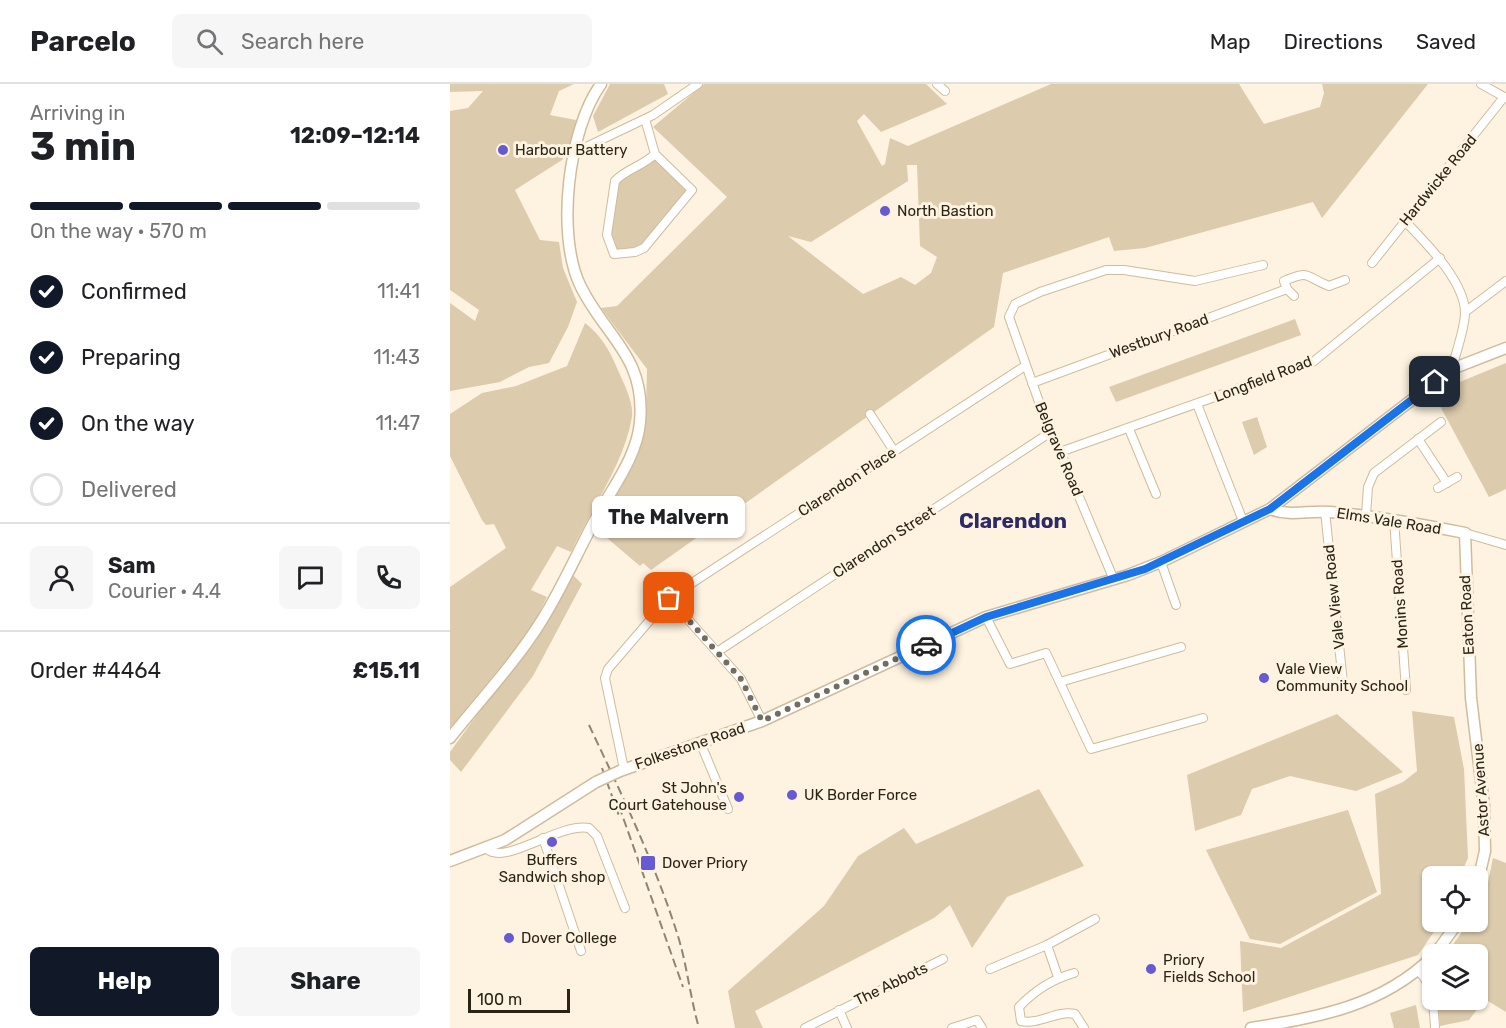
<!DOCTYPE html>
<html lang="en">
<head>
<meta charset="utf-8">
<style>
  :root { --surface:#fff; --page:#f6f6f6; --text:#202124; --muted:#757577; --line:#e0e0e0; --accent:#111827 }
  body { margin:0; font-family:Rubik,sans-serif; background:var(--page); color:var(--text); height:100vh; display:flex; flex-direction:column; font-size:22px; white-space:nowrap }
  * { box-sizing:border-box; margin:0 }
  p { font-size:20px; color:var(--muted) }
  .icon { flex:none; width:33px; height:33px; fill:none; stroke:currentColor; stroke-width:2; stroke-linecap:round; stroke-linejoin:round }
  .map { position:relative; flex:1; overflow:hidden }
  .details { display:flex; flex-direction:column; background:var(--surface); width:450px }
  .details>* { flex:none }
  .fabs { position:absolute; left:972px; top:782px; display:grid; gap:12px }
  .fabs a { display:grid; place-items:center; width:66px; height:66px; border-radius:9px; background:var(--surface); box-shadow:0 2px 4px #0004; font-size:30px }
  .scale { position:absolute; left:18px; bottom:15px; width:102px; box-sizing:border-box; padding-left:6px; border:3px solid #2a2417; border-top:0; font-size:16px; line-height:21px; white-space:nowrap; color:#2a2417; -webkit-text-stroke:4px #fef3e0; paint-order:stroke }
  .pin { position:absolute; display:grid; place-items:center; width:51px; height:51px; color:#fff; margin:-26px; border-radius:12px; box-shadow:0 3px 9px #0006 }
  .courier { position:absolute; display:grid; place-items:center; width:60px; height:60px; margin:-30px; border:4px solid #1a73e8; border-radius:50%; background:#fff; color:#222; box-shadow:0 2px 8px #0007 }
  .bubble { position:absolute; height:42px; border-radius:9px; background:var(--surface); box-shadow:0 2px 4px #0004; font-size:20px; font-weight:700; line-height:42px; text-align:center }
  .headline em { font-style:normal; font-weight:700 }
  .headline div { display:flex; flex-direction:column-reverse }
  .headline { display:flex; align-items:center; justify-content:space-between; height:102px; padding:0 30px }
  h1 { font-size:39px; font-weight:700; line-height:45px }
  .bar { display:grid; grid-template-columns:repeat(4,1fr); gap:9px 6px; align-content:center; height:72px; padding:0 30px }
  .bar i { height:8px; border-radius:4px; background:var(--line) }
  .bar .current { background:var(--accent) }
  .bar p { grid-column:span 4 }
  .line { display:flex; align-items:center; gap:15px; padding:0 30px; border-top:2px solid var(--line) }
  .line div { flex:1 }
  .round { display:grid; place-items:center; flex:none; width:63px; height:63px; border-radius:9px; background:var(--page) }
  ol { padding:0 30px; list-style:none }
  li { display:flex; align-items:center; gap:18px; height:66px }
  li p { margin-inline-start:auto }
  li .icon { padding:6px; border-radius:50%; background:var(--accent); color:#fff; stroke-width:4 }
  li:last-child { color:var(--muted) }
  li i { width:33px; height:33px; border:3px solid var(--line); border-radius:50% }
  .primary-button { display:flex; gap:12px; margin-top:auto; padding:12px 30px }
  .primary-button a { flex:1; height:69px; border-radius:9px; background:var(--accent); color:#fff; font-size:24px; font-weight:700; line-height:69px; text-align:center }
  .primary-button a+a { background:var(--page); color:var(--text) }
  header { display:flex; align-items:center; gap:36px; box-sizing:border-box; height:84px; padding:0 30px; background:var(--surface); border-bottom:2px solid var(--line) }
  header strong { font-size:28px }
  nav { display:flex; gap:33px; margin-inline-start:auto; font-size:21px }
  .search { width:420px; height:54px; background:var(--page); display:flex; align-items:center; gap:15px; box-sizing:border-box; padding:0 21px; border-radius:9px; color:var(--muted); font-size:22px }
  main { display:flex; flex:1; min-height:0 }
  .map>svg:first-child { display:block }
  .green { fill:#dccbad; fill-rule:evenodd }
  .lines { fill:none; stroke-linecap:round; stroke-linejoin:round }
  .street-casing { stroke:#cebc9d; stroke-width:10 }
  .secondary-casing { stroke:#cebc9d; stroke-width:13 }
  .street { stroke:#fff; stroke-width:8 }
  .secondary { stroke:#fff; stroke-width:10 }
  .rail { stroke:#8e8575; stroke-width:2; stroke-dasharray:9 4.5; stroke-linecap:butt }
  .secondary-bridge-casing { stroke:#cebc9d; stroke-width:13; stroke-linecap:butt }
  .secondary-bridge { stroke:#fff; stroke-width:10 }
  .done { stroke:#746c5d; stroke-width:6; stroke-dasharray:0 10.8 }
  .route { stroke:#1a73e8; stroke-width:8 }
  .poi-dot { fill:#655ad3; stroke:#fef3e0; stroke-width:2 }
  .labels { text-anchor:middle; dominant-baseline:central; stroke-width:6; stroke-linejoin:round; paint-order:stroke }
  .poi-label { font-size:15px; fill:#2a2417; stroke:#fef3e0; text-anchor:start }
  .street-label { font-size:15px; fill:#2a2417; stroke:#fef3e0 }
  .district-label { font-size:21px; font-weight:bold; fill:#2e2a65; stroke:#fef3e0 }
</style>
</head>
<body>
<header>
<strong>Parcelo</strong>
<div class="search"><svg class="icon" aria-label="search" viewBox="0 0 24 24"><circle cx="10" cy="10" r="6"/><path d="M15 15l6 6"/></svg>Search here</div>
<nav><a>Map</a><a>Directions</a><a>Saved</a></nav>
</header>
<main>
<section class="details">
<div class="headline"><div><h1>3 min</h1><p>Arriving in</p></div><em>12:09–12:14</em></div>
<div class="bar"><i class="current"></i><i class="current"></i><i class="current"></i><i></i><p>On the way · 570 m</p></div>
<ol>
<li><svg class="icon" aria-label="check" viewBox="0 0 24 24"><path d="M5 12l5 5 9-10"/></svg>Confirmed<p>11:41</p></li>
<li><svg class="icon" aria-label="check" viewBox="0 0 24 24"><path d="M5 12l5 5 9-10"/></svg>Preparing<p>11:43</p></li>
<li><svg class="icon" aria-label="check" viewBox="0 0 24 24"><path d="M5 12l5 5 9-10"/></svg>On the way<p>11:47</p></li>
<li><i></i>Delivered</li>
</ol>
<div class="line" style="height:108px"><a class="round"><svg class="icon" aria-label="person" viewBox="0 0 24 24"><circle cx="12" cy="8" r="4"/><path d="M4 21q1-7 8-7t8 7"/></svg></a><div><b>Sam</b><p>Courier · 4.4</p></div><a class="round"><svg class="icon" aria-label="chat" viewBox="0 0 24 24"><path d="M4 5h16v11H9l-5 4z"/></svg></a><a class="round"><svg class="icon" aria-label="phone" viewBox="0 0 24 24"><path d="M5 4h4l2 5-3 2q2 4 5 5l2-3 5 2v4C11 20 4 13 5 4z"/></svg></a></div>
<div class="line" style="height:78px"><div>Order #4464</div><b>£15.11</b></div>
<div class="primary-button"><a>Help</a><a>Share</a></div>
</section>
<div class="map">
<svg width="1056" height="944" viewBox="0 0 1056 944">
  <rect width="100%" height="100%" fill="#fef3e0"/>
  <g class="green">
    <polygon points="0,0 124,0 109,7 100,31 126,36 122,62 112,76 65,106 90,156 109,158 113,184 127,218 118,243 99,279 79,283 50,298 0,307 0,219 25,237 29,226 0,206 0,27 18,24 33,7 0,8"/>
    <polygon points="160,0 214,0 218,10 148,48 143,32"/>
    <path d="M254,0h222l21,20 -66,28 -17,-18 -7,7 25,45 3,-2 5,-26 18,8 143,-62h188l25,40 56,-17 4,-14 -2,-9h106l-106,134 -9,-16 -168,46 -31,3 -5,-14 -106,36 -9,54 -343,243 -8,-7 -3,3 -33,-28 4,-4 -11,-11 34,-59 12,-53 1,-42 -46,-61 16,-2 110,-109 -74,-70zM457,81h10l3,81 17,11 -6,16 -16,12 -14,-8 -38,17 -75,-58 23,6 97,-61z"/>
    <path d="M203,73l35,34 -6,10 -4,-1 -22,26c-3,20 -24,24 -40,24l-6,-15 5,-51z"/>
    <polygon points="845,235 851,251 666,318 659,303"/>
    <path d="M135,239c16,12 25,28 32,45 6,14 17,34 15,49 -8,47 -41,92 -61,135l-14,-6 -26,44 16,7 -17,34 -80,97v-141l56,-39 -12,-24 -8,1 -4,-5 -32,-64v-42l32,-21 34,-7 51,-20z"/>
    <polygon points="1056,279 1056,405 1039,413 983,309"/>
    <polygon points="807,333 817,363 804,371 792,338"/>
    <polygon points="122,490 132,500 83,592 11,688 0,676 0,668 91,543"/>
    <polygon points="962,627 1004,633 1014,685 1018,774 1010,792 982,792 982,837 990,839 968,871 793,928 790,857 831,864 931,810 925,710 953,698 967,687"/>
    <polygon points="887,630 953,688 906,707 840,692 802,705 791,731 745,747 737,691"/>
    <polygon points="589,705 634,782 557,813 522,864 500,821 484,834 305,927 313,944 285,944 278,907 374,822 408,772 454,744 466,760"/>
    <polygon points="898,726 927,808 830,860 800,855 756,766"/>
    <polygon points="1043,774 1056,779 1056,928 1028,911 1028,870 996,870 1020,837 1028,837 1028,825 1036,808"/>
    <polygon points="987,915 1016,915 1029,923 1019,936 990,942"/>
    <polygon points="966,921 970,944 944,944 940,929"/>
  </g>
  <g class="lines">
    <defs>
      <g id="street">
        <polyline points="487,0 495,7"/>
        <polyline points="1031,0 1056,14"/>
        <path d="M195,35l10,35 37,36 -48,58 -9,4 -21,2 -7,-19 8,-54c11,-12 28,-15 40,-27"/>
        <polyline points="125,64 134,64 203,31 248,0"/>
        <path d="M955,137c20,21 61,61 60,93 -1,18 -9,37 -13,55"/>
        <polyline points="922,179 1054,13"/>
        <path d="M844,212l-7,-7 -3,-8c27,-12 21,-4 45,5l16,-6"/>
        <polyline points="1015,228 1056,197"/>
        <polyline points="582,299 837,205"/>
        <polyline points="747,320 793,437"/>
        <polyline points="420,330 444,367"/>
        <polyline points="679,345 706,410"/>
        <polyline points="968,355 997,399"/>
        <polyline points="610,368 863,278 990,174"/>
        <polyline points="988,404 1007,393"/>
        <polyline points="875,427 893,599"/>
        <polyline points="916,431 918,403 924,389 991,338"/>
        <polyline points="944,435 956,606"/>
        <polyline points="1015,449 1056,461"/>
        <polyline points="711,478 726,521"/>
        <polyline points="664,496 588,315 559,233 565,220 590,208 656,186 674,186 745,197 813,181"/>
        <polyline points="219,514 291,595 312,637"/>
        <polyline points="536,533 560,580 596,569 641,665 753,634"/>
        <polyline points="267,568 601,348"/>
        <polyline points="610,598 731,563"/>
        <polyline points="250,658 278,725"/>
        <polyline points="174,685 155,594 158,585 219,514 575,282"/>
        <polyline points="93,754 131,867"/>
        <path d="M37,765c19,17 73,-27 102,-21l8,8 28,72"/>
        <polyline points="597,861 645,835"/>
        <polyline points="540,885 597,861 608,893"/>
        <path d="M968,887c15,12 16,39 17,57"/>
        <path d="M624,889c-21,6 -40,18 -55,34l2,14c19,4 35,-11 54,-7l9,14"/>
        <polyline points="389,926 397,944"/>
        <polyline points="355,944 493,875"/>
        <polyline points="502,944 527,936 532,944"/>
      </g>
      <g id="secondary">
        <path d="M820,425c20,8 39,1 60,3 46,4 90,12 135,21l6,165 13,108 1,45 -7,30"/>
        <path d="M0,654c31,-39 66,-76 92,-118 20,-32 35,-67 53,-100 16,-31 42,-62 45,-98 6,-66 -35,-85 -60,-137 -24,-51 -12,-155 21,-201"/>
        <polyline points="170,687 312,637 536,533 678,491 711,478 820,425 1002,285 1056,264"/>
        <polyline points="0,777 55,756 146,698"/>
        <polyline points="985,870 1009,837"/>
        <path d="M801,944c68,-11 131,-22 181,-71"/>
      </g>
    </defs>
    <use href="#street" class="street-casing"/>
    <use href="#secondary" class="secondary-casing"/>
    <use href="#street" class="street"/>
    <use href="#secondary" class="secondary"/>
    <g class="rail">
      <path d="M139,641c32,68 65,136 88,208 10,31 13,64 22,95"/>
      <polyline points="152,684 169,732"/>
      <polyline points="169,722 233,903"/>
    </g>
    <defs>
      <polyline id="secondary-bridge" points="146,698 170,687"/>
    </defs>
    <use href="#secondary-bridge" class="secondary-bridge-casing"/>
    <use href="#secondary-bridge" class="secondary-bridge"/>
  </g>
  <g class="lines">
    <polyline class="done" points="219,514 291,595 312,637 476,561"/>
    <polyline class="route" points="476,561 536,533 695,485 820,425 985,298"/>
  </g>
  <g class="poi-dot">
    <circle cx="53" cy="66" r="6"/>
    <circle cx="435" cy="127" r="6"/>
    <circle cx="814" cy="594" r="6"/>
    <circle cx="342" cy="711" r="6"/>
    <circle cx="289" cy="713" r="6"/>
    <circle cx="102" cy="758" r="6"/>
    <rect x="190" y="771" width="16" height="16" rx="3"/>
    <circle cx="59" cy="854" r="6"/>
    <circle cx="701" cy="885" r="6"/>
  </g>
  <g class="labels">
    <g class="poi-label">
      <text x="65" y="66">Harbour Battery</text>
      <text x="447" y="127">North Bastion</text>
      <text x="826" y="585">Vale View<tspan x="826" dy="17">Community School</tspan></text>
      <text x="277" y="704" text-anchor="end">St John's<tspan x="277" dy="17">Court Gatehouse</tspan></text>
      <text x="354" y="711">UK Border Force</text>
      <text x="102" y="776" text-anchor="middle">Buffers<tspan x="102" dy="17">Sandwich shop</tspan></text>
      <text x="212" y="779">Dover Priory</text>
      <text x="71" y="854">Dover College</text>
      <text x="713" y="876">Priory<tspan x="713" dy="17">Fields School</tspan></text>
    </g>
    <g class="street-label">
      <text transform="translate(988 96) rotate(-51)">Hardwicke Road</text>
      <text transform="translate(709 252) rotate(-20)">Westbury Road</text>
      <text transform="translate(813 295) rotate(-21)">Longfield Road</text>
      <text transform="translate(609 365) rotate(67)">Belgrave Road</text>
      <text transform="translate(397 398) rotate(-33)">Clarendon Place</text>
      <text transform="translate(939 437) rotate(9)">Elms Vale Road</text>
      <text transform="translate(434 458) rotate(-33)">Clarendon Street</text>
      <text transform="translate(884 513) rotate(-96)">Vale View Road</text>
      <text transform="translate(950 520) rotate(-94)">Monins Road</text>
      <text transform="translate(1017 531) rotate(-93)">Eaton Road</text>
      <text transform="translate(240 662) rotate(-19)">Folkestone Road</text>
      <text transform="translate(1031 706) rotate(-94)">Astor Avenue</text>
      <text transform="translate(441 900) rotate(-26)">The Abbots</text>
    </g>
    <g class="district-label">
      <text x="563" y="436">Clarendon</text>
    </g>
  </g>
</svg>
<div class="fabs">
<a><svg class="icon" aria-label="locate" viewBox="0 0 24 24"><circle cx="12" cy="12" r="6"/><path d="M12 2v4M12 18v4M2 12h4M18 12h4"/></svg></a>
<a><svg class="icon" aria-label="layers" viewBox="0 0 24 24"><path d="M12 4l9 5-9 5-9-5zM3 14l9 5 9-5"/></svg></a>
</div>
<div class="scale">100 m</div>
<div class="pin" style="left:219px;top:514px;background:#ea580c"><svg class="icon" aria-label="bag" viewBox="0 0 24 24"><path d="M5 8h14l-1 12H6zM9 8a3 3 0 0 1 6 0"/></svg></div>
<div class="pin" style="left:985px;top:298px;background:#1f2937"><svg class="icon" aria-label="home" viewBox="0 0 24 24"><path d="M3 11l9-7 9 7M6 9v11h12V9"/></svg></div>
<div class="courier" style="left:476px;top:561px"><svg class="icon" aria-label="car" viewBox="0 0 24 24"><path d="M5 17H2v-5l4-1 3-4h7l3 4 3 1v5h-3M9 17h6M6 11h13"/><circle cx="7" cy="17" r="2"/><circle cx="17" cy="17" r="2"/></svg></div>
<div class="bubble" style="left:142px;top:412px;width:153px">The Malvern</div>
</div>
</main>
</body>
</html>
